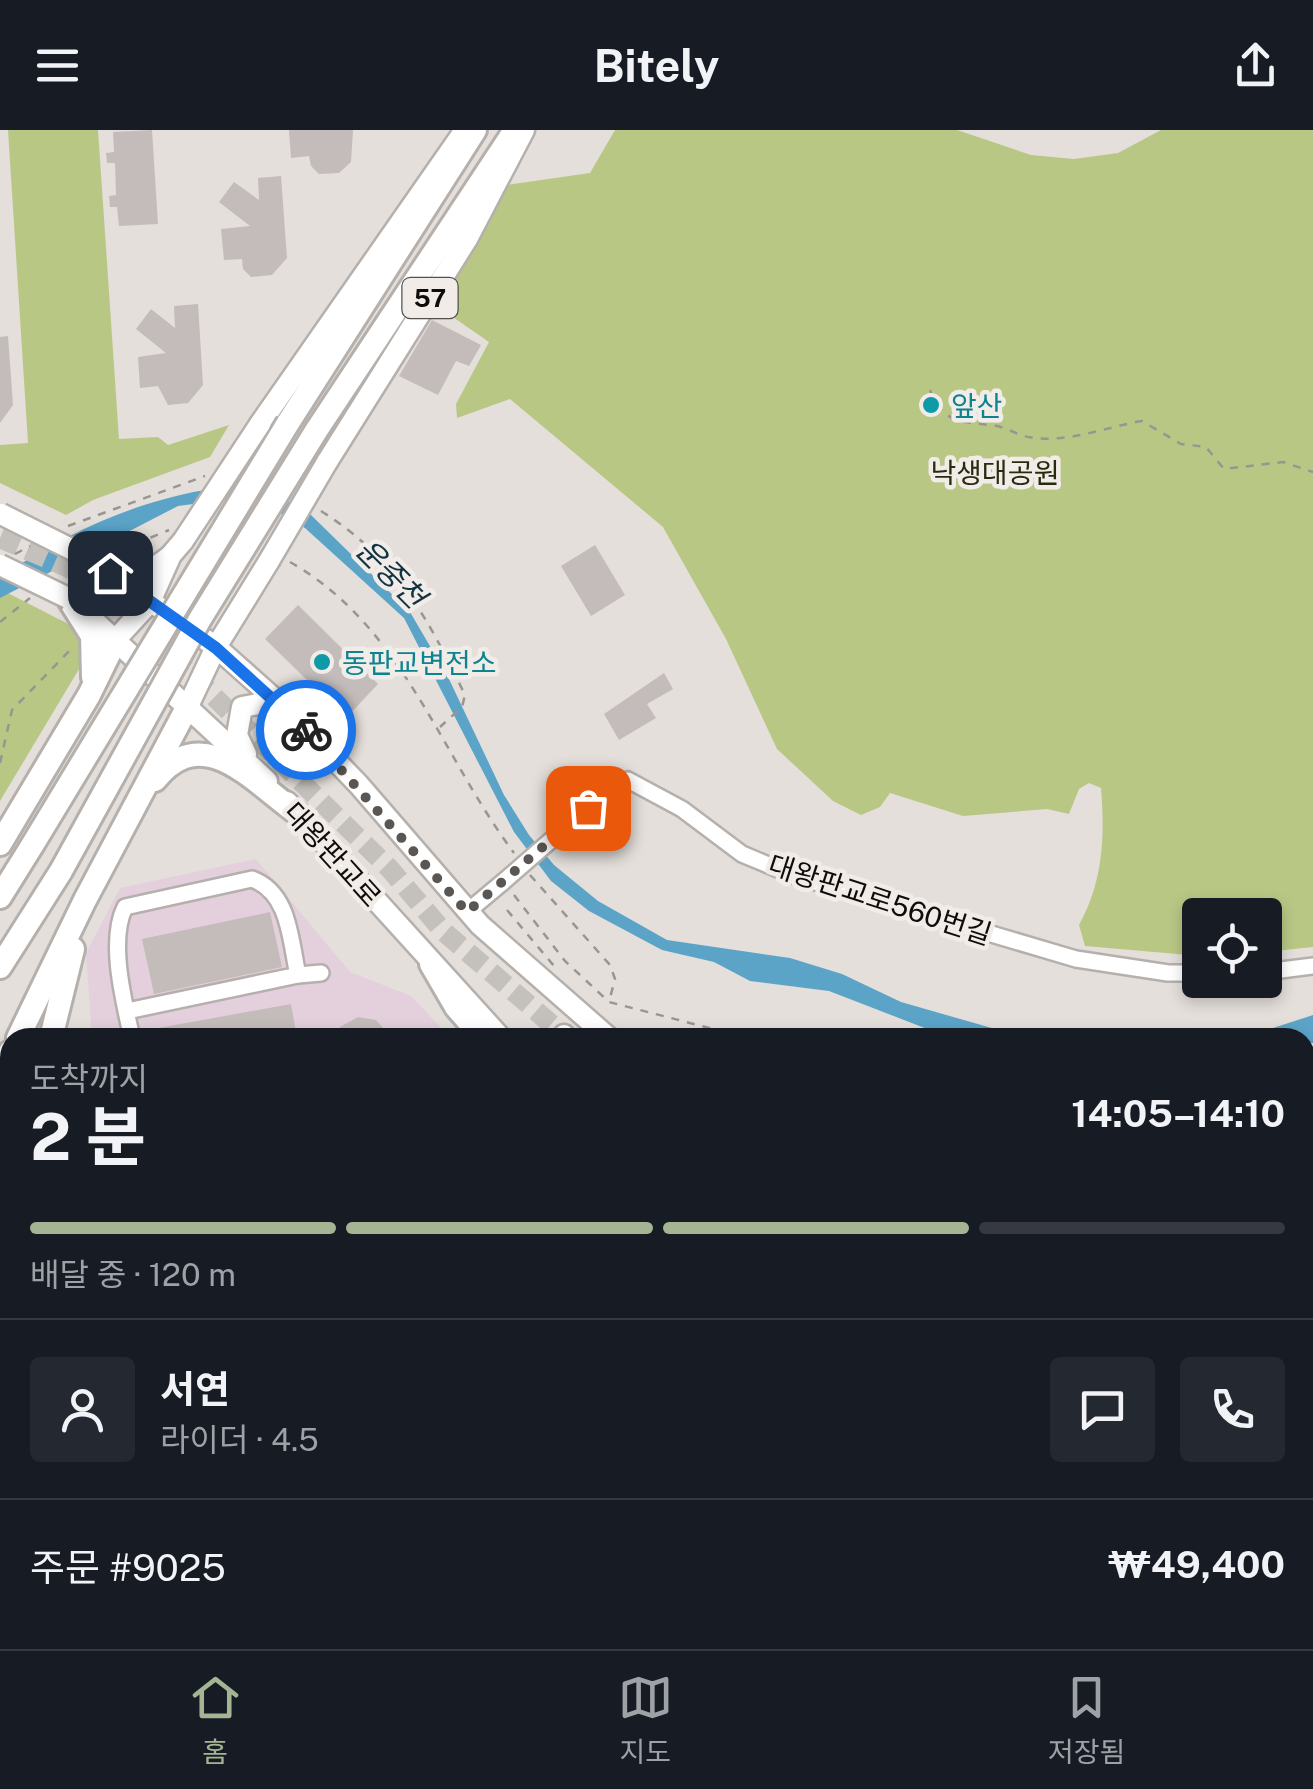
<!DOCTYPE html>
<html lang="ko">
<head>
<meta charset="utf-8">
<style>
  :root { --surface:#171b24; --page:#242831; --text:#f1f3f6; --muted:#9ea1a6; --line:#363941; --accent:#a5b493 }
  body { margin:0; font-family:"Public Sans","Noto Sans KR",sans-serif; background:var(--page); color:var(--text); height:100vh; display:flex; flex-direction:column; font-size:38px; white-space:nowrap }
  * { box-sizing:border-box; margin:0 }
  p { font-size:32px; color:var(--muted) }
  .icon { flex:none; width:55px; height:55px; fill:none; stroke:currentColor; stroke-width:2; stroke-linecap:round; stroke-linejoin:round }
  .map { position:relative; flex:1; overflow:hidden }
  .panel { position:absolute; left:0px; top:898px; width:1315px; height:622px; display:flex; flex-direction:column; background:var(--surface); border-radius:30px 30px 0 0; box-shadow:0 5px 15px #0003 }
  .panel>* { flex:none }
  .buttons { position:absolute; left:1182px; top:768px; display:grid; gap:20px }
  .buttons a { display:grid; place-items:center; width:100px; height:100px; border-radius:10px; background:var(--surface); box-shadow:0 5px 15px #0003; font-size:50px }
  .pin { position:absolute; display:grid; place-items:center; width:85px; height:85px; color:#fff; margin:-42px; border-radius:20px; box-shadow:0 5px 15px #0006 }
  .courier { position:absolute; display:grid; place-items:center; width:100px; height:100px; margin:-50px; border:8px solid #1a73e8; border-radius:50%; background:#fff; color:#222; box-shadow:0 2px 12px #0007 }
  .head em { font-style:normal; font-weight:700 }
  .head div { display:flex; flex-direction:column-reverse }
  .head { display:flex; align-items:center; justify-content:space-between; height:170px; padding:0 30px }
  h1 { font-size:65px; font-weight:700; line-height:75px }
  .bar { display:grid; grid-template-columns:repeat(4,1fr); gap:15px 10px; align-content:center; height:120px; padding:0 30px }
  .bar i { height:12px; border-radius:8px; background:var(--line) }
  .bar .on { background:var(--accent) }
  .bar p { grid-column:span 4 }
  .line { display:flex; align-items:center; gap:25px; padding:0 30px; border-top:2px solid var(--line) }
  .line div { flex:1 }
  .round { display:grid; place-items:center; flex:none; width:105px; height:105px; border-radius:10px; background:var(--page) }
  header { display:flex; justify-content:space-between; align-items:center; height:130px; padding:0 30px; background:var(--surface); font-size:45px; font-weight:700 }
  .tab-bar { display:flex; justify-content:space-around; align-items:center; height:140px; border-top:2px solid var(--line); background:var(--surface); font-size:28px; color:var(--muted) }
  .tab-bar a { display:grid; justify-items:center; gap:5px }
  .tab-bar .on { color:var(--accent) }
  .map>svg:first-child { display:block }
  .industrial { fill:#e4cfdc }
  .green { fill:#b9c785 }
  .water { fill:#5ba4c8 }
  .building { fill:#c3bcba }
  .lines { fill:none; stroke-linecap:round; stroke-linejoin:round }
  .major-tunnel { stroke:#c4c0bb; stroke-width:20; stroke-dasharray:20 10; stroke-linecap:butt }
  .minor-casing { stroke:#b5b0ac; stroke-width:20 }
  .major-casing { stroke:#b5b0ac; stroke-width:25 }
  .highway-casing { stroke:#b5b0ac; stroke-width:28 }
  .path { stroke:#999591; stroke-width:2.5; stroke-dasharray:8 8; stroke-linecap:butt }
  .minor { stroke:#fff; stroke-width:15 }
  .major { stroke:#fff; stroke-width:20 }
  .highway { stroke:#fff; stroke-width:22 }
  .minor-bridge-casing { stroke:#b5b0ac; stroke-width:20; stroke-linecap:butt }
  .major-bridge-casing { stroke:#b5b0ac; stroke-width:25; stroke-linecap:butt }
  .highway-bridge-casing { stroke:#b5b0ac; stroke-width:28; stroke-linecap:butt }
  .minor-bridge { stroke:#fff; stroke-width:15 }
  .major-bridge { stroke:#fff; stroke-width:20 }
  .highway-bridge { stroke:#fff; stroke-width:22 }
  .done { stroke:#5a5654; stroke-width:10; stroke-dasharray:0 18 }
  .route { stroke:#1a73e8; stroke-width:12 }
  .culture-dot { fill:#0f9aa8; stroke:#f1ece8; stroke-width:4 }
  .labels { text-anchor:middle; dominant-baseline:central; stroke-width:9; stroke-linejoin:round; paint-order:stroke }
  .shield { fill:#f1ece8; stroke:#53504e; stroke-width:2.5 }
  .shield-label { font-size:25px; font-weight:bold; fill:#0f0d0c }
  .culture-label { font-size:28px; fill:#0d838f; stroke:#f1ece8; text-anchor:start }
  .park-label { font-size:28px; fill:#272c0e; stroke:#f1ece8 }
  .street-label { font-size:28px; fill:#0f0d0c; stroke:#f1ece8 }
  .water-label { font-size:30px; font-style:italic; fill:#113342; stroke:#f1ece8 }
</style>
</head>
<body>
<header><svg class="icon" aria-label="menu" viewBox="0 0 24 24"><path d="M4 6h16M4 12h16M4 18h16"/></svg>Bitely<svg class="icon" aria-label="share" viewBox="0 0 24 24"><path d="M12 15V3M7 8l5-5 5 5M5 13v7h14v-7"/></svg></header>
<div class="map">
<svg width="1313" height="1519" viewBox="0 0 1313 1519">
  <rect width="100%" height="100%" fill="#e4dfda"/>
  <polygon class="industrial" points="256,729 350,842 411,866 450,907 92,907 86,823 120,758"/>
  <g class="green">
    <polygon points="8,0 98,0 119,309 158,307 168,315 229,295 210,327 93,370 66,385 0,353 0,315 28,313"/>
    <path d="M615,0h342l74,25 43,4 44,-6 43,-23h152v817l-48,5v-37h-65v41l-115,-10 -6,-21c24,-43 26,-88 22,-137l-12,-5 -10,6 -10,25 -22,-5 -84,7 -73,-23 -10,14 -19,8 -28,-14 -56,-52 -51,-110 -63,-112 -153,-128 -53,19 -1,-14 33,-62 -55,-38 73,-119 83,-12z"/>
    <polygon points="0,459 80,500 88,524 0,671"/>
    <polygon points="62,1510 123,1510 124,1519 45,1519 45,1514"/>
  </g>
  <g class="water">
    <path d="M232,356l32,2 46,26 100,98 38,65 56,118 25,40 25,30 44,36 69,39 123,18 52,16 59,28 122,35h-75l-119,-46 -79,-10 -36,-19 -52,-12 -73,-39 -38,-30 -37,-49 -110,-214 -99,-90 -35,-21 -39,-8 -53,7 -178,92v-21c73,-48 145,-81 232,-91z"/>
    <polygon points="1313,885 1313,913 1305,914 1305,908 1246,907"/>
  </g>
  <g class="building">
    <polygon points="152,0 158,94 119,96 117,77 110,77 109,66 116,65 115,33 107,33 106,23 114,22 113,2"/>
    <polygon points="289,0 353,0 351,32 339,43 319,44 311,36 309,26 291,28"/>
    <polygon points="281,46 287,128 272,145 251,147 243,139 242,129 224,130 221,99 250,96 219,72 234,52 259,70 258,48"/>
    <polygon points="198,174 203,255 188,273 168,275 158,256 140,258 138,227 166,223 136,199 151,179 175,198 174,176"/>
    <polygon points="432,190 481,215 469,236 456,231 438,265 399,246"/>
    <polygon points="8,206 13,275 0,293 0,207"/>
    <polygon points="595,415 625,465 591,486 561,436"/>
    <polygon points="298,475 378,554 346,588 265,509"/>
    <polygon points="664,543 673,559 647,574 656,588 619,610 604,584"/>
    <polygon points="270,782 282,837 154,864 142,809"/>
    <polygon points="291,874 297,908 143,908 142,901"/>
    <polygon points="358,887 376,890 392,908 333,908 340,897"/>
  </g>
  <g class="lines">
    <polyline class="major-tunnel" points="0,408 69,438 149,503 390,739 443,801 564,905"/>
    <defs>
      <g id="minor">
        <polyline points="588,678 628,650 682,679 742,724 792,745 1076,829 1168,843 1200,843"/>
        <polyline points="467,782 503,752"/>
        <polyline points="1265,842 1313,836"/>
        <polyline points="298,845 321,843"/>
        <path d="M127,881l171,-36c-8,-35 -8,-82 -46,-96l-127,28c-17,34 -1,95 7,131"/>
        <polyline points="0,1200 10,1193"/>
        <polyline points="1305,1269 1313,1268"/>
        <polyline points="1305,1351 1313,1351"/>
        <polyline points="1305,1427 1313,1427"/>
        <polyline points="128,1510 130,1519"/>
        <polyline points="232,1510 232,1519"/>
        <polyline points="324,1510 324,1519"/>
        <polyline points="419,1510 419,1519"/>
        <polyline points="503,1510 504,1519"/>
        <polyline points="593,1510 594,1519"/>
        <polyline points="959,1510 960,1519"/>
        <polyline points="1300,1510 1301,1519"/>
        <polyline points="0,1515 18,1510"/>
        <polyline points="31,1519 32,1510"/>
        <polyline points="1054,1519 1206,1510"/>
      </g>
      <g id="major">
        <polyline points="260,294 465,0"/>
        <polyline points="327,332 467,109 524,0"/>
        <path d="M118,438c23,9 33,3 52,-12"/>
        <polyline points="110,443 216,517 288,581 359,655 480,795 609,908"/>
        <polyline points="76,474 267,651"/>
        <polyline points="117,508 150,472 171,425 183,411"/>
        <polyline points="189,574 216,517 269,431"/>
        <polyline points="246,624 237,605 242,577 258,574 286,581"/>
        <polyline points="287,672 501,908"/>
        <polyline points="564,905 567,908"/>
        <polyline points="1305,1175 1313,1175"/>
        <polyline points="1305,1197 1313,1195"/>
      </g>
      <g id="highway">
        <polyline points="288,293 475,0"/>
        <polyline points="316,301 515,0"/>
        <polyline points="68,468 92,506 93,547"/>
        <path d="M155,650c48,-60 97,1 142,33"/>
        <polyline points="0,714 89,565 117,508"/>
        <polyline points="0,767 33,714"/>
        <polyline points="431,834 456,877 483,908"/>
        <polyline points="0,837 61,741"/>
        <polyline points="18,908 85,770 189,574"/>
        <polyline points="51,908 73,819"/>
        <polyline points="0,941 10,922"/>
        <polyline points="0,1020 10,1004"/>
        <polyline points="1305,1034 1313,1032"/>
        <polyline points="1305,1078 1313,1076"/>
        <polyline points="0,1251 10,1256"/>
        <polyline points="0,1325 10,1323"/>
        <polyline points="0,1360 10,1357"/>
        <polyline points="0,1392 10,1388"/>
      </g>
    </defs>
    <use href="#minor" class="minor-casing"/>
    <use href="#major" class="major-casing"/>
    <use href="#highway" class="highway-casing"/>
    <g class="path">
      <path d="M930,260c11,32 31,32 60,35 16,1 29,12 45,13 37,4 71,-11 107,-17l39,23 25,3 18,22 59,-7 30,10"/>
      <path d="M321,381c76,48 106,106 144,184l-3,12 -22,20"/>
      <polyline points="68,396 205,346"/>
      <polyline points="121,420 169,400"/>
      <polyline points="15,424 30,416"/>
      <path d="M290,432c113,64 150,192 224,291"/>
      <polyline points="0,492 30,468"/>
      <polyline points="0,633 12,580 74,516"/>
      <polyline points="530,745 610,835 615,849 609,872"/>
      <polyline points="514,765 565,831 609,872 748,908"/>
      <polyline points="507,780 554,836"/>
      <polyline points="623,899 633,908"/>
      <polyline points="1305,971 1313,970"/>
      <polyline points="1305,1129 1313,1130"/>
    </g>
    <use href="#minor" class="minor"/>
    <use href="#major" class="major"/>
    <use href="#highway" class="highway"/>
    <defs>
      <polyline id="minor-bridge" points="503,752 588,678"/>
      <g id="major-bridge">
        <polyline points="1,384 91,429 118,438"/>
        <polyline points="183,411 260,294"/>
        <polyline points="269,431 327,332"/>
        <polyline points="0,435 68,468"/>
      </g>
      <g id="highway-bridge">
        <polyline points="33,714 288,293"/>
        <polyline points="61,741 200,489 316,301"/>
      </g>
    </defs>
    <use href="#minor-bridge" class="minor-bridge-casing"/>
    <use href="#major-bridge" class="major-bridge-casing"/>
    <use href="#highway-bridge" class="highway-bridge-casing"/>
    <use href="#minor-bridge" class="minor-bridge"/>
    <use href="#major-bridge" class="major-bridge"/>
    <use href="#highway-bridge" class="highway-bridge"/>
  </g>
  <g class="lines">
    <polyline class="done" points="306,600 467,782 588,678"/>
    <polyline class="route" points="110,443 216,518 306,600"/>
  </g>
  <g class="culture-dot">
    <circle cx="931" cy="275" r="10"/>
    <circle cx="322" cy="532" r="10"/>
  </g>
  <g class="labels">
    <rect class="shield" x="402.5" y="148" width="55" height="40" rx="8"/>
    <g class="shield-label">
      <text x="430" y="168">57</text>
    </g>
    <g class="culture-label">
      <text x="951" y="275">앞산</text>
      <text x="342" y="532">동판교변전소</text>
    </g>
    <g class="park-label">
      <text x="995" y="342">낙생대공원</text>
    </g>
    <g class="street-label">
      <text transform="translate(333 724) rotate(48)">대왕판교로</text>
      <text transform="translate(880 769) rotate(18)">대왕판교로560번길</text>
    </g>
    <g class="water-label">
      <text transform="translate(391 443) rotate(45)">운중천</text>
    </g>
  </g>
</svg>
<div class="buttons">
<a><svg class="icon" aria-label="locate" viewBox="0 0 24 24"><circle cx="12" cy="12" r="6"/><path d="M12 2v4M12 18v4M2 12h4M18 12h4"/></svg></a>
</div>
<div class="pin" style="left:588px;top:678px;background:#ea580c"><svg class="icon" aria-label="bag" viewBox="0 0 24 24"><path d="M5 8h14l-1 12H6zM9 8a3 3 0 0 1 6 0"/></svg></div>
<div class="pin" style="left:110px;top:443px;background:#1f2937"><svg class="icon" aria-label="home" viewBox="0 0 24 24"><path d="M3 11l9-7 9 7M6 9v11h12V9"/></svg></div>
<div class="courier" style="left:306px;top:600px"><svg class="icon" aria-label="bike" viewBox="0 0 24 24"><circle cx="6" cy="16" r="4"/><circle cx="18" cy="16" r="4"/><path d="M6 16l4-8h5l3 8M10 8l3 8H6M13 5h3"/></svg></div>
<section class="panel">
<div class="head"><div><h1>2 분</h1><p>도착까지</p></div><em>14:05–14:10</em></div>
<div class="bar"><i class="on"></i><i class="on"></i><i class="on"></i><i></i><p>배달 중 · 120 m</p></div>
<div class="line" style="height:180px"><a class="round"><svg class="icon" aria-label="person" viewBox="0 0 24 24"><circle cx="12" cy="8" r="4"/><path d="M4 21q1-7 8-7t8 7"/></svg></a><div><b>서연</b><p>라이더 · 4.5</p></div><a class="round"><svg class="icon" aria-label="chat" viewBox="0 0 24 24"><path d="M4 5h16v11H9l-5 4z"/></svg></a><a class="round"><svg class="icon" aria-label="phone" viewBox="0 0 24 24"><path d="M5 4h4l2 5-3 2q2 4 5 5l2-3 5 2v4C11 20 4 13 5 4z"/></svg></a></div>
<div class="line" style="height:130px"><div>주문 #9025</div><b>₩49,400</b></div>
</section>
</div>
<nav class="tab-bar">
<a class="on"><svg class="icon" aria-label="home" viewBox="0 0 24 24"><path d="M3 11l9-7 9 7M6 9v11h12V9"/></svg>홈</a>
<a><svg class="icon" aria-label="map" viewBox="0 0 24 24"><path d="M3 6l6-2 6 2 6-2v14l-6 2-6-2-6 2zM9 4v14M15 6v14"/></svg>지도</a>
<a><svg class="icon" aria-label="saved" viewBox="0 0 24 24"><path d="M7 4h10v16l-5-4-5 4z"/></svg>저장됨</a>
</nav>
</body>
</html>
